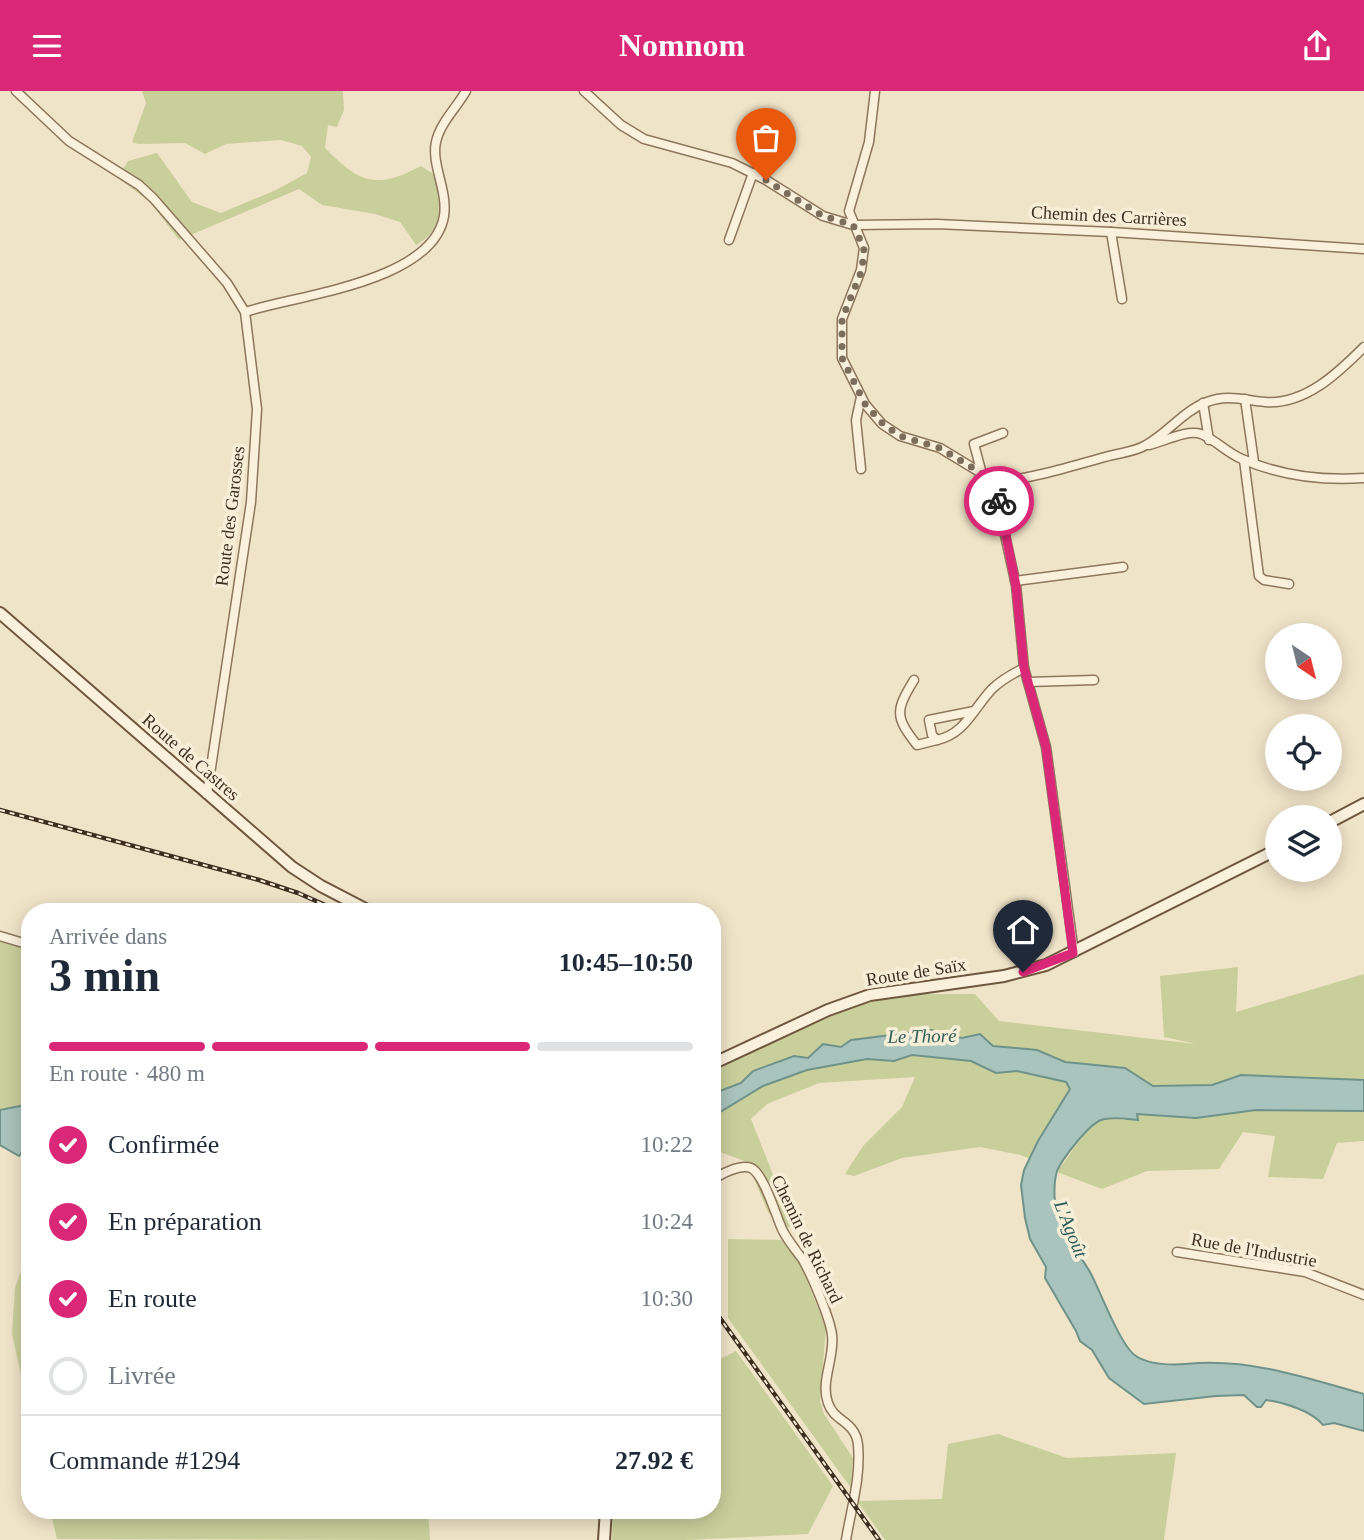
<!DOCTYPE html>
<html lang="fr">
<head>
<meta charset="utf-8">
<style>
  :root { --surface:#fff; --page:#f2f2f3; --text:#1f2937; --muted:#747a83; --line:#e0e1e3; --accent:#db2777 }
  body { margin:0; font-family:Georgia,serif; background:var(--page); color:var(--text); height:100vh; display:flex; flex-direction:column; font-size:26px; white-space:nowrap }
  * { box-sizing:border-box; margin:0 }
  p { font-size:23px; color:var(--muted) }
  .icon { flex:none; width:38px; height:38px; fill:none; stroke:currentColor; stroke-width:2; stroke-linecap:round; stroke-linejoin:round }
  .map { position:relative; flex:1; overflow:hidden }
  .panel { position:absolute; left:21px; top:812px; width:700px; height:616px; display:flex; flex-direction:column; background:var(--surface); border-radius:28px; box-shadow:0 4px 18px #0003 }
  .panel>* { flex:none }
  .needle { width:46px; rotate:145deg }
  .tools { position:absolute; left:1265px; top:532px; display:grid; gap:14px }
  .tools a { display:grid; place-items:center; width:77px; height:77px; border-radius:50%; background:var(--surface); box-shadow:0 4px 18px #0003; font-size:35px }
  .pin { position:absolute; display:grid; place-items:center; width:60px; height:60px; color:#fff; margin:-72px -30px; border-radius:50% 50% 50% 0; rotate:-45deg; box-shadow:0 0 7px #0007 }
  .pin .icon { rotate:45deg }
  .courier { position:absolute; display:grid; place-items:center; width:70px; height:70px; margin:-35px; border:5px solid #db2777; border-radius:50%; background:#fff; color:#222; box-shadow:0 2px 9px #0007 }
  .head em { font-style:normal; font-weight:700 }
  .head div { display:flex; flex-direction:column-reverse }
  .head { display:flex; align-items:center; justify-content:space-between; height:119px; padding:0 28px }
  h1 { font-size:46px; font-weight:700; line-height:52px }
  .bar { display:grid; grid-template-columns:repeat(4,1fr); gap:10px 7px; align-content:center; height:84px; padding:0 28px }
  .bar i { height:9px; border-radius:5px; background:var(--line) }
  .bar .selected { background:var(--accent) }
  .bar p { grid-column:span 4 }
  .line { display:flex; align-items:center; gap:18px; padding:0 28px; border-top:2px solid var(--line) }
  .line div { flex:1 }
  ol { padding:0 28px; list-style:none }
  li { display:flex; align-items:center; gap:21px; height:77px }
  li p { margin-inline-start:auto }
  li .icon { padding:7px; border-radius:50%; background:var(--accent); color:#fff; stroke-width:4 }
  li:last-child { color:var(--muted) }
  li i { width:38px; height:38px; border:4px solid var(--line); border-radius:50% }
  header { display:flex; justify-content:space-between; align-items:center; height:91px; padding:0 28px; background:var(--accent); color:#fff; font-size:32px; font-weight:700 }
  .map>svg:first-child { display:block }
  .green { fill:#c9cf9b }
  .water { fill:#a9c4bc; stroke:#6f938a; stroke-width:2 }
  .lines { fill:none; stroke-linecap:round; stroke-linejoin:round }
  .street-casing { stroke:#8d765c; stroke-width:11 }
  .secondary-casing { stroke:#6f573f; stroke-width:14 }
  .street { stroke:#faf1dc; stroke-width:8 }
  .secondary { stroke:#faf1dc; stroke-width:10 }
  .rail-casing { stroke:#3d2e20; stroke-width:4.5 }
  .rail { stroke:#f7eed8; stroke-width:2; stroke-dasharray:5; stroke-linecap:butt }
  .done { stroke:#7c6e5b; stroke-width:7; stroke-dasharray:0 12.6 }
  .route { stroke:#db2777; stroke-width:9 }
  .labels { text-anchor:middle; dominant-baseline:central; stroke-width:7; stroke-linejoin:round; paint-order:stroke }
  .street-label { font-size:18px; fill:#3d2e20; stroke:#f7eed8 }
  .water-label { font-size:19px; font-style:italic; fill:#2f5d5a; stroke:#f7eed8 }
</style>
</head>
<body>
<header><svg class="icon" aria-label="menu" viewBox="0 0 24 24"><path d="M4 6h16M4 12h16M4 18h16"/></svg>Nomnom<svg class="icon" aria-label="share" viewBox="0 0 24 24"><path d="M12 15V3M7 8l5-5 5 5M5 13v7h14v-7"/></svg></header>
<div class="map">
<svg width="1364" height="1449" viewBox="0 0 1364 1449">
  <rect width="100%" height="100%" fill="#f0e4c8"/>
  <g class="green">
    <path d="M142,0h201l1,19 -7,17 -9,-2 -3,23c35,35 50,42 96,18l14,9c5,29 11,53 -19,70l-16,-23 -25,-8 -53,-9 -23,-16 -120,51 -29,-38 -32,-24 10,-17 29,-8 35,49 29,11 55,-23 31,-17 4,-16 -9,-11 -21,-6 -55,4 -21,10 -20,-11 -47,1 -6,-2 14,-39z"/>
    <polygon points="0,844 30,854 30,1013 0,1019"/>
    <polygon points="1238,876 1236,921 1364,883 1364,989 1241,984 1213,994 1153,995 1125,977 1065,971 1037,959 993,955 980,943 962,947 931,939 841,956 823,953 808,967 753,980 741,992 712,1003 712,978 853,915 910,903 975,903 999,930 1196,953 1164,946 1160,885"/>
    <polygon points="911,964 971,970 996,982 1017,980 1066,991 1070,998 1030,1068 1021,1064 980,1056 902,1067 854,1085 845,1083 863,1055 902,1016 915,986 819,992 767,1013 751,1028 793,1134 784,1138 768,1121 747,1071 712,1058 712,1026 763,995 807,979 867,968 894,970"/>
    <polygon points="1256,1019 1364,1020 1364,1050 1337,1052 1323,1088 1268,1086 1275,1045 1243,1041 1219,1078 1147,1080 1102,1098 1057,1081 1090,1035 1102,1028 1138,1029 1137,1022 1196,1027"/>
    <polygon points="728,1148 783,1149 802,1177 826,1237 820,1310 824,1323 853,1367 851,1397 728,1227"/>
    <polygon points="30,1154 30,1325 12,1243 15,1197"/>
    <polygon points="736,1260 833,1395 808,1443 686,1449 612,1449 613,1419 712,1419 712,1272"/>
    <polygon points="998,1343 1067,1367 1176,1362 1164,1449 885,1449 857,1410 942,1408 948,1353"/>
    <polygon points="50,1419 428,1419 430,1449 57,1448"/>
  </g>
  <g class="water">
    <path d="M931,939l31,8 18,-4 13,12 44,4 28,12 60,6 28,18 59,-1 29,-10 123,5v31l-108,-1 -60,8 -59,-4 1,6c-10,-1 -27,-4 -37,0 -12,4 -39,39 -44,51 -4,14 -3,34 1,48 6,22 26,38 35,59 8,16 29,70 43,78 16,11 44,9 62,7 58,-3 112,16 166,31v37l-30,-8 -11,2c-11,-14 -40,-23 -57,-25l-5,7h-4l-13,-12 -28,1 -72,8 -35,-26 -17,-28 -12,-9 -4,-10 -31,-53 1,-11 -16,-28 -5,-21 -4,-33 3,-15 14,-29 32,-52 -4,-7 -49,-11 -21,2 -25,-12 -59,-6 -18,6 -27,-2 -60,11 -44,16 -51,31v-23l29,-11 12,-12 41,-15 14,2 15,-14 18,3 10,-7z"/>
    <polygon points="30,1013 30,1051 19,1065 0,1054 0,1019"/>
  </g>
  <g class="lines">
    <defs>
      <g id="street">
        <polyline points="16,0 69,50 139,94 154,108 227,192 245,221 257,318 251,411 207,703"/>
        <polyline points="584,0 621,34 644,48 732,72 766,89 823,125 853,134 937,133 1111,141 1364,158"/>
        <polyline points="875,0 869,51 849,120 864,157 861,179 842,228 842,267 865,313 882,333 900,345 940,357 996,391"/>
        <polyline points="1111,141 1122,208"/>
        <polyline points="729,149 753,82"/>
        <path d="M245,221c52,-17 188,-30 199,-96 4,-25 -13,-52 -8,-74 4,-19 21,-35 30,-51"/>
        <polyline points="1245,308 1254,371"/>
        <polyline points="1203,312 1209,349"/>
        <path d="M1149,354c14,-3 38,-16 52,-11 15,6 26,19 41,25 39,17 80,22 122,19"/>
        <polyline points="1244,369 1259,485 1264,489 1289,493"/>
        <polyline points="861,378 856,329 861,306"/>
        <polyline points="982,383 974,353 1003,342"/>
        <polyline points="996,391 1003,435 1016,494 1024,577 1046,656 1074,862"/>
        <path d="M996,391c38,-4 73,-15 109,-25 13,-4 30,-5 41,-12 22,-12 37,-34 61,-43 20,-8 37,-2 58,0 40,3 73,-29 99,-55"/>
        <polyline points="1015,490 1123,476"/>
        <path d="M914,589c-19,31 -19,37 3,65l20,-5"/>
        <polyline points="1028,591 1094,589"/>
        <path d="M974,620l-45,9 3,15 5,5c28,-6 36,-31 55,-51 9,-9 20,-15 32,-21"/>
        <polyline points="0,845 30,854"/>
        <path d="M712,1090c8,-7 28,-17 39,-13 13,6 25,48 31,61 5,11 14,21 21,31 9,16 27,58 29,75 3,22 -12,47 -4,68 6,19 28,18 30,42 3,33 -7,64 -12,95"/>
        <polyline points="1177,1161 1305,1181 1364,1204"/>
      </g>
      <g id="secondary">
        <polyline points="0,522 292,776 321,795 371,821"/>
        <polyline points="1330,731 1364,713"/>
        <polyline points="712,973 828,919 870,904 1004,885 1046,874 1278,758"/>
        <polyline points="604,1449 606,1419"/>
      </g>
    </defs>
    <use href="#street" class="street-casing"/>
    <use href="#secondary" class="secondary-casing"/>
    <use href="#street" class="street"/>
    <use href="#secondary" class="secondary"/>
    <defs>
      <g id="rail">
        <polyline points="0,719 259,789 298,802 341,821"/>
        <polyline points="712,1216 879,1449"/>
      </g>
    </defs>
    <use href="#rail" class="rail-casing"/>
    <use href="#rail" class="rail"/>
  </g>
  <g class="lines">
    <polyline class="done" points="766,89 823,125 853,134 864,157 862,179 842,228 842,267 865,313 883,333 900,345 940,357 996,391 999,410"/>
    <polyline class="route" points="999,410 1016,495 1024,577 1046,656 1073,862 1023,881"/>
  </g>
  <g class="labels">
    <g class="street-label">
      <text transform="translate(1109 125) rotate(3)">Chemin des Carrières</text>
      <text transform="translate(230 425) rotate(-83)">Route des Garosses</text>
      <text transform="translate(191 666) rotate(41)">Route de Castres</text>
      <text transform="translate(916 881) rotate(-9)">Route de Saïx</text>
      <text transform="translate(807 1148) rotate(64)">Chemin de Richard</text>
      <text transform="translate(1254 1159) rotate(10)">Rue de l'Industrie</text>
    </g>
    <g class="water-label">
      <text transform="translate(922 945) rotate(-1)">Le Thoré</text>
      <text transform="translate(1071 1138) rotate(68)">L'Agoût</text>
    </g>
  </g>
</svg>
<div class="tools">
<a><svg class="needle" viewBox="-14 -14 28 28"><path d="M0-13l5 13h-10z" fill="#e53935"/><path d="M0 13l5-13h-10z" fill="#747a83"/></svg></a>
<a><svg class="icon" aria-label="locate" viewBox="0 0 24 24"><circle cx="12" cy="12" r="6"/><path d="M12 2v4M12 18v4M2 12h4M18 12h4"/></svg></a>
<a><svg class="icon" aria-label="layers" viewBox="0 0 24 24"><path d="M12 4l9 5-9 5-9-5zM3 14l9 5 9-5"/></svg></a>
</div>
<div class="pin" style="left:766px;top:89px;background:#ea580c"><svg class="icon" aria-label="bag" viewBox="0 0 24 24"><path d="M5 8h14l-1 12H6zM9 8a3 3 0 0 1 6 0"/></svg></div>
<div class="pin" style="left:1023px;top:881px;background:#1f2937"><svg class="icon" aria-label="home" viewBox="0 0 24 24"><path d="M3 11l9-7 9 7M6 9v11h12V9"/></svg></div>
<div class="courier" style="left:999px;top:410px"><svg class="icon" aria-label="bike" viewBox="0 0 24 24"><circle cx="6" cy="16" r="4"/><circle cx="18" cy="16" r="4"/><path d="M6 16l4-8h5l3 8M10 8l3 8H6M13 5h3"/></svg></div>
<section class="panel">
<div class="head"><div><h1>3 min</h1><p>Arrivée dans</p></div><em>10:45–10:50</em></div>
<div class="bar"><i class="selected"></i><i class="selected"></i><i class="selected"></i><i></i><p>En route · 480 m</p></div>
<ol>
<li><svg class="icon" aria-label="check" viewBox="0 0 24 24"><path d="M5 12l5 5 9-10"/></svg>Confirmée<p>10:22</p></li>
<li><svg class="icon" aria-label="check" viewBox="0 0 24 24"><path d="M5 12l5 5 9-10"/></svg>En préparation<p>10:24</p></li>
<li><svg class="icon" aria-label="check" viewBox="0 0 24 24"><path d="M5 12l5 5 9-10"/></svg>En route<p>10:30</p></li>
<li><i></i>Livrée</li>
</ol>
<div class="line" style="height:91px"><div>Commande #1294</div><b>27.92 €</b></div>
</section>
</div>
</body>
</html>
